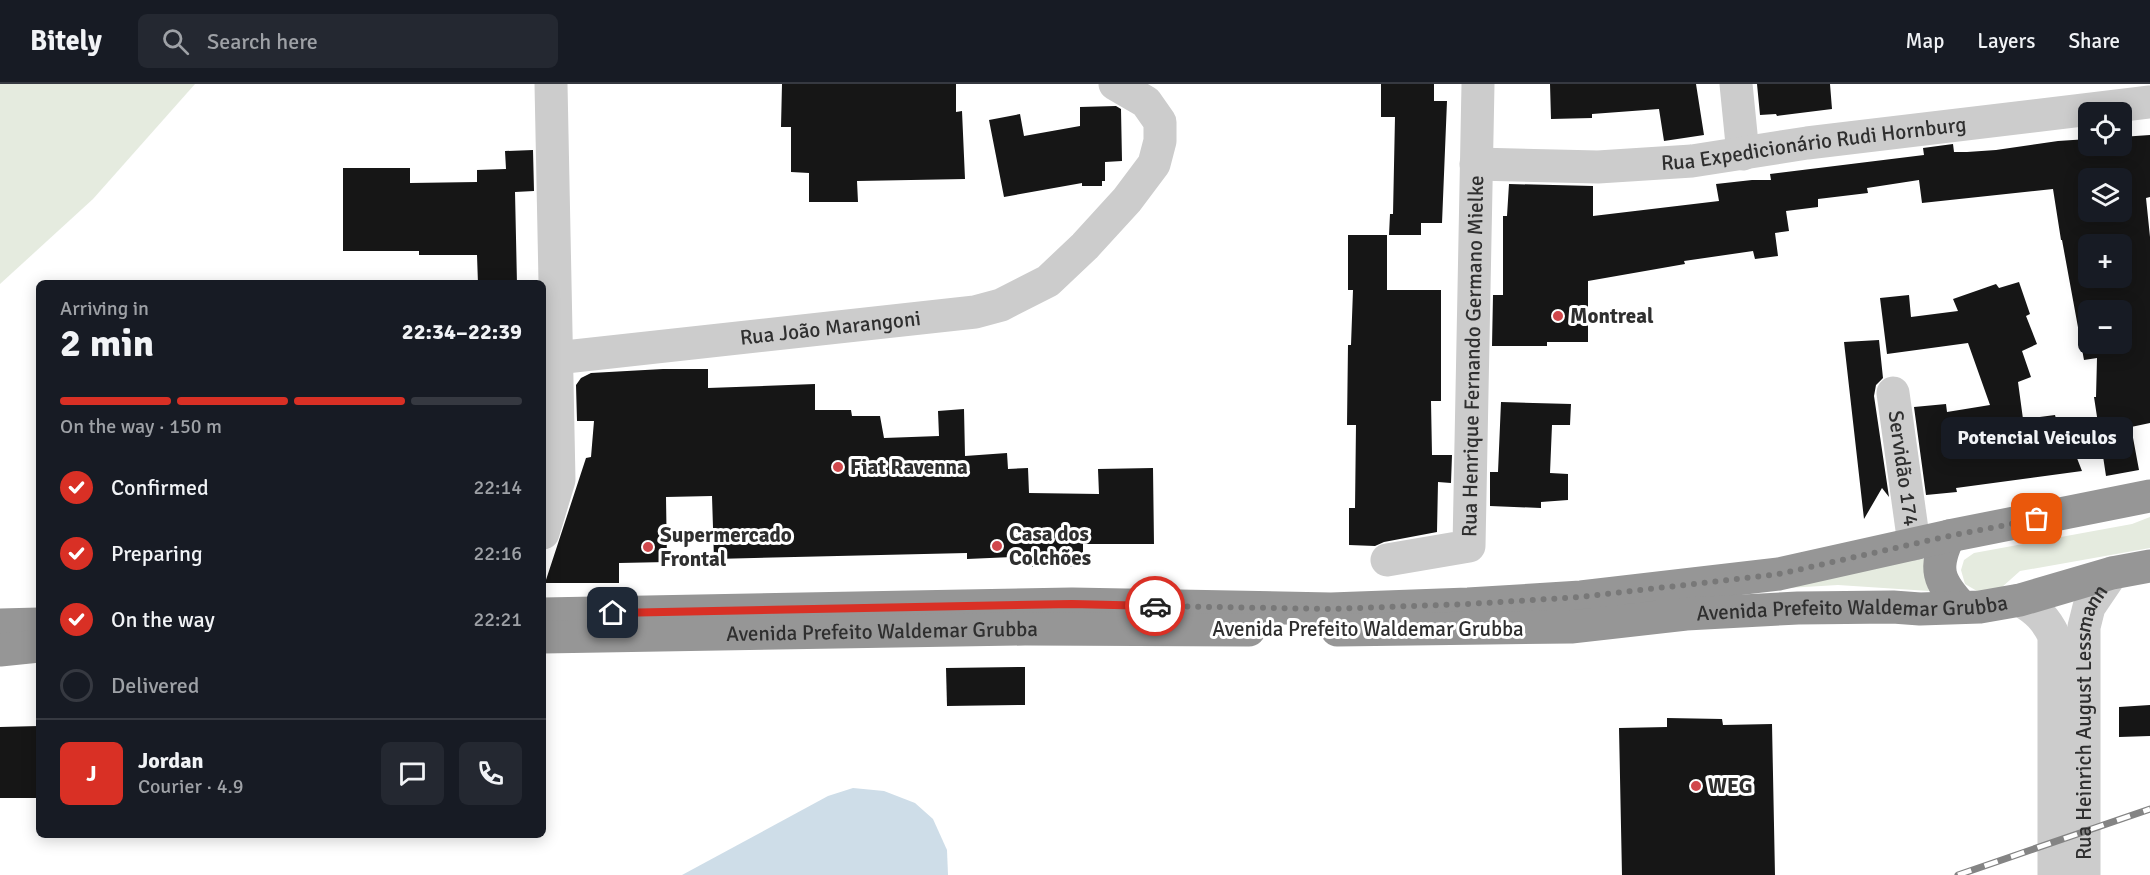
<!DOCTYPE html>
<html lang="en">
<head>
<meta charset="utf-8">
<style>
  :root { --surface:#171b24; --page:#242831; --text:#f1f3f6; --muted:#9ea1a6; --line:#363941; --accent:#d93025 }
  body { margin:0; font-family:Signika,sans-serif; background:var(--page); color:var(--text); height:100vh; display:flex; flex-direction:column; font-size:22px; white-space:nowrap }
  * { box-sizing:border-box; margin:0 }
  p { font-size:20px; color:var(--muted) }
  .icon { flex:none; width:33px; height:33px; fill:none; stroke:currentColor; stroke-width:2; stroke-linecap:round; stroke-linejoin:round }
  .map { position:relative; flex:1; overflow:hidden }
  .details { position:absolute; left:36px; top:196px; width:510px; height:558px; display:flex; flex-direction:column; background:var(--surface); border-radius:9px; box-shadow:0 3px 15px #0003 }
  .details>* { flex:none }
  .fabs { position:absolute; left:2078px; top:18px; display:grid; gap:12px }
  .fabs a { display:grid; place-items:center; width:54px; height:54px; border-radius:9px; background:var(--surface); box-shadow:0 3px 15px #0003; font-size:30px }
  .pin { position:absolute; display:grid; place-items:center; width:51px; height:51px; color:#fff; margin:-26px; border-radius:12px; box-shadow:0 3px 9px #0006 }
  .courier { position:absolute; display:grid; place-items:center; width:60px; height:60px; margin:-30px; border:4px solid #d93025; border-radius:50%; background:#fff; color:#222; box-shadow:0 2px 8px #0007 }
  .bubble { position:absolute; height:42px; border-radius:9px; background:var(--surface); box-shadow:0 3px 15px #0003; font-size:20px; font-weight:700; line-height:42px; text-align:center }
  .headline em { font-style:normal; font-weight:700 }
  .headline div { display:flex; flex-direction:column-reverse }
  .headline { display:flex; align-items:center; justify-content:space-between; height:102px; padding:0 24px }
  h1 { font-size:39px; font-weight:700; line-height:45px }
  .bar { display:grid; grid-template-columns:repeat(4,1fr); gap:9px 6px; align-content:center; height:72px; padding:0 24px }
  .bar i { height:8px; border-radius:4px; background:var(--line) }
  .bar .on { background:var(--accent) }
  .bar p { grid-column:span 4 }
  .line { display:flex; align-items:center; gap:15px; padding:0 24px; border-top:2px solid var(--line) }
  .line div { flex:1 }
  .round { display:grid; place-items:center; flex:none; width:63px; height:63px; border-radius:9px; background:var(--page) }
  ol { padding:0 24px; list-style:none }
  li { display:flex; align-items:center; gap:18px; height:66px }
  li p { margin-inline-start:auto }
  li .icon { padding:6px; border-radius:50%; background:var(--accent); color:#fff; stroke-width:4 }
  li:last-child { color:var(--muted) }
  li i { width:33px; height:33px; border:3px solid var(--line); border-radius:50% }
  header { display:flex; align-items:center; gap:36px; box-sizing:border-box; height:84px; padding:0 30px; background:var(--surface); border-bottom:2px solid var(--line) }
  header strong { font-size:28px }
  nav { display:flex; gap:33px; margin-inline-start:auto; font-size:21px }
  .search { width:420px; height:54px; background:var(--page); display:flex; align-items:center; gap:15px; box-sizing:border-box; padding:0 21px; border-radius:9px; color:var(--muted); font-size:22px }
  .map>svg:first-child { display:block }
  .green { fill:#e5ebdf }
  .water { fill:#cedde8 }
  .building { fill:#161616; fill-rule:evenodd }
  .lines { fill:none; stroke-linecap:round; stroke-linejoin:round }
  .minor { stroke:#ccc; stroke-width:33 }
  .highway { stroke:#969696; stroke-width:33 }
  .rail-casing { stroke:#848484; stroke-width:7 }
  .rail { stroke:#fff; stroke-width:4.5; stroke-dasharray:14; stroke-linecap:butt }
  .done { stroke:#787878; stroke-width:6; stroke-dasharray:0 10.8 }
  .route { stroke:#d93025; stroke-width:8 }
  .poi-dot { fill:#d1474b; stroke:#fff; stroke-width:2 }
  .labels { text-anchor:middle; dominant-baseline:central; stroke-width:6; stroke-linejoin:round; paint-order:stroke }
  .street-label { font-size:21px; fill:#2f2f2f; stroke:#fff }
  .poi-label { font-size:21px; font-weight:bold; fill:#2f2f2f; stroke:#fff; text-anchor:start }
</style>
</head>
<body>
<header>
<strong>Bitely</strong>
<div class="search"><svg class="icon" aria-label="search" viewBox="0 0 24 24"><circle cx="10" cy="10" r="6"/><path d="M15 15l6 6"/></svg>Search here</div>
<nav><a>Map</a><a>Layers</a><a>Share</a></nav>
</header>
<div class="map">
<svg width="2150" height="791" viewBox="0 0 2150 791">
  <rect width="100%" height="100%" fill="#fff"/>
  <g class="green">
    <polygon points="0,0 195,0 93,115 0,200"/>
    <polygon points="2150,433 2150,464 2020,487 2001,504 1977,507 1965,500 1961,486 1964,476 1974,469 2132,440"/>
    <polygon points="1922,474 1927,477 1926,496 1929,507 1838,501 1787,504"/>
  </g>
  <polygon class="water" points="853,704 884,707 915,719 933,735 947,766 948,791 682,791 828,712"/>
  <g class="building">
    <polygon points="782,0 956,0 956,28 962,27 965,95 857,97 858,118 809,118 809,89 791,88 791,43 781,43"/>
    <polygon points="1381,0 1434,0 1434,17 1447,17 1442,139 1421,139 1421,151 1389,151 1390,130 1393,130 1395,33 1381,33"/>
    <polygon points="1550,0 1696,0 1704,51 1664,57 1659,25 1592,30 1592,34 1551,35"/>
    <polygon points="1757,0 1830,0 1832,25 1777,32 1776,30 1760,31"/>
    <polygon points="1116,22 1121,25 1122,77 1105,78 1105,97 1102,97 1102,102 1082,102 1082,99 1004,113 989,36 1020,30 1024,52 1080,42 1080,23"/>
    <path d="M2150,51v62l-4,1 4,39v186l-19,4 8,43 -33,6 -12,-79h2l1,-39 -13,2 -22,-120h-1l-8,-51 -131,14 -3,-23 -52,8 1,5 -50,6v8l-32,4 3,20 -14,2 3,23 -23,3 -2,-8 -69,10 1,3 -97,17v61h-41v4h-55l1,-51h10v-79h4l2,-32 84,2v30l126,-15 -3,-17 36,-4h19l-1,-6 154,-19 -1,-7 30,-4 1,8h13l29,-2 62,-9 30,-2v7h33v-9zM2088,94h33v34h-33zM2088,160h33v34h-33zM2088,226h33v34h-33z"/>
    <polygon points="533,66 534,107 515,108 517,200 478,200 477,171 419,171 419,167 343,167 343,84 410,84 410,99 477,98 477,86 506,85 505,67"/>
    <polygon points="1348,151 1387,151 1387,206 1441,206 1441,317 1431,317 1432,371 1452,371 1451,399 1438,398 1437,448 1384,458 1375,462 1349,461 1349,424 1355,424 1356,341 1347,341 1348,261 1351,261 1353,206 1348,206"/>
    <polygon points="2019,198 2030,230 2026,232 2037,260 2022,267 2031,293 2018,298 2023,335 2055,331 2058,342 2064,341 2082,387 1956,404 1957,408 1926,411 1914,323 1946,320 1947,328 1990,321 1968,259 1887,270 1880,214 1909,211 1911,233 1958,227 1953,215 1996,200 1999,204"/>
    <polygon points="1879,256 1883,294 1876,301 1874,312 1889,413 1882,404 1864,435 1844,258"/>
    <polygon points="663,285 708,285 708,304 815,300 815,326 851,326 852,332 880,332 884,354 939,352 938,327 964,325 965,372 1007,369 1008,385 1028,384 1029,409 1099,410 1098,385 1153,384 1154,460 1083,460 1083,482 1032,483 1032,472 967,475 967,469 714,475 712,412 666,413 667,478 619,479 619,499 545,499 586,374 591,373 594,337 577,337 576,301 581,294 591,289"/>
    <polygon points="1501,318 1571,320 1570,341 1552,341 1550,389 1568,390 1568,416 1541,418 1541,424 1490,422 1490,388 1498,388"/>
    <polygon points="1025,583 1025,621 947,622 946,584"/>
    <polygon points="2150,621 2150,652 2119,653 2119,623"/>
    <polygon points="1667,634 1722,635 1723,641 1772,640 1775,791 1622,791 1619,644 1667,643"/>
    <polygon points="39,642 39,714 0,714 0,643"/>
  </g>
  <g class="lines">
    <g class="minor">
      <polyline points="1736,0 1743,70"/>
      <path id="s1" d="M1476,80l122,3 94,-6 115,-18 343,-41"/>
      <path id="s2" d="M556,274l419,-46 26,-7 47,-24 37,-35 42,-46 27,-36 6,-23v-19l-14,-20 -31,-18"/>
      <path id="s3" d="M1893,309l21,151"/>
      <polyline points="543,449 559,396 551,0"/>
      <path id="s4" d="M1387,476l82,-14 9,-462"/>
      <path d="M2020,516c17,10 26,19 34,36v239"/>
      <path id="s5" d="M2084,791v-248l5,-20 23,-34"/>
    </g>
    <g class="highway">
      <path d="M1949,452c-16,33 -11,45 13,71"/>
      <polyline points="543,530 1072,520 1331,525 1468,520 1581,513 1779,490 1949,452 2150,412"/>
      <polyline points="0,541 39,540"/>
      <path id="s6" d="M1337,546l234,-3 115,-13 112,-6 95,-1 27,2 60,-2 40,-7 92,-27 38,-7"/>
      <path id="s7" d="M543,553l482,-8 224,1"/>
      <polyline points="0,566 39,562"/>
    </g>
    <defs>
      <polyline id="rail" points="1958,791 2150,725"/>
    </defs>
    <use href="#rail" class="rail-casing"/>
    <use href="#rail" class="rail"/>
  </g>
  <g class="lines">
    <polyline class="done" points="1155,522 1331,525 1468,520 1581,513 1779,490 1949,452 2037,435"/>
    <polyline class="route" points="613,529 1072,520 1155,522"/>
  </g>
  <g class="poi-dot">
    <circle cx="1558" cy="232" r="6"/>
    <circle cx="838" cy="383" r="6"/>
    <circle cx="997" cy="462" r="6"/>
    <circle cx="648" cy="463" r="6"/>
    <circle cx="1696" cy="702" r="6"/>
  </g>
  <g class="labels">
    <g class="street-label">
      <text stroke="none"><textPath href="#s1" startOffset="339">Rua Expedicionário Rudi Hornburg</textPath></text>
      <text stroke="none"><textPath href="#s2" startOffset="276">Rua João Marangoni</textPath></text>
      <text stroke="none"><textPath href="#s4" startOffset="273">Rua Henrique Fernando Germano Mielke</textPath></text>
      <text stroke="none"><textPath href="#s3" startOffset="76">Servidão 174</textPath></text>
      <text stroke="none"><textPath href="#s6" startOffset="516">Avenida Prefeito Waldemar Grubba</textPath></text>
      <text x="1368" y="545">Avenida Prefeito Waldemar Grubba</text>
      <text stroke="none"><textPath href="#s7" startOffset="339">Avenida Prefeito Waldemar Grubba</textPath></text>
      <text stroke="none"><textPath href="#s5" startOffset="154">Rua Heinrich August Lessmann</textPath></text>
    </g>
    <g class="poi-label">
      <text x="1570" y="232">Montreal</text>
      <text x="850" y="383">Fiat Ravenna</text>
      <text x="1009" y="450">Casa dos<tspan x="1009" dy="24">Colchões</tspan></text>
      <text x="660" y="451">Supermercado<tspan x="660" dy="24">Frontal</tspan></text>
      <text x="1708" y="702">WEG</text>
    </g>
  </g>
</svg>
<div class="fabs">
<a><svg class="icon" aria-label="locate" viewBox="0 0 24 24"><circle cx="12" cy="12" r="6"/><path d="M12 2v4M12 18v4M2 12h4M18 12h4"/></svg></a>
<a><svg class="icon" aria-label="layers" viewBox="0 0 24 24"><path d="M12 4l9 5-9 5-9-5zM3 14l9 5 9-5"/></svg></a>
<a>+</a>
<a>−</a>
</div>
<div class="pin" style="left:2037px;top:435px;background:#ea580c"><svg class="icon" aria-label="bag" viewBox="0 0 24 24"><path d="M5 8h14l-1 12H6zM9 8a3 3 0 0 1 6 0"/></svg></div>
<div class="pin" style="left:613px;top:529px;background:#1f2937"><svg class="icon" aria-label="home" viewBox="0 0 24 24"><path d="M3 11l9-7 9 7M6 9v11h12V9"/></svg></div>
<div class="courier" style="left:1155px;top:522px"><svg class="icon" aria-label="car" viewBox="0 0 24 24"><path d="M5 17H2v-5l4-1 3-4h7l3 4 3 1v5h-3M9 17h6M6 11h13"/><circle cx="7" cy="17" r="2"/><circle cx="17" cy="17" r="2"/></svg></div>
<div class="bubble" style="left:1941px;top:333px;width:192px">Potencial Veiculos</div>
<section class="details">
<div class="headline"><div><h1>2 min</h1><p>Arriving in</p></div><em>22:34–22:39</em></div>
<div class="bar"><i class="on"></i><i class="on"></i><i class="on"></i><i></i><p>On the way · 150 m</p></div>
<ol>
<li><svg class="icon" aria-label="check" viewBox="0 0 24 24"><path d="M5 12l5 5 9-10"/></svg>Confirmed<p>22:14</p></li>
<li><svg class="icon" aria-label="check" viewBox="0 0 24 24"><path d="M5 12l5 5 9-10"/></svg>Preparing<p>22:16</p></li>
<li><svg class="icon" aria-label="check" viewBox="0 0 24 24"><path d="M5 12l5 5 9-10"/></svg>On the way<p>22:21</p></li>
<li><i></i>Delivered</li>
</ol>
<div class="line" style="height:108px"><b class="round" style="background:var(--accent);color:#fff">J</b><div><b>Jordan</b><p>Courier · 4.9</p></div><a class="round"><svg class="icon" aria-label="chat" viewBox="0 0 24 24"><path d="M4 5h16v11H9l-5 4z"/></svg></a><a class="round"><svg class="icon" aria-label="phone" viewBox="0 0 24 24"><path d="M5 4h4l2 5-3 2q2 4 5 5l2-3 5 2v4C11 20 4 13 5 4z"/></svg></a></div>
</section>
</div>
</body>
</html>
